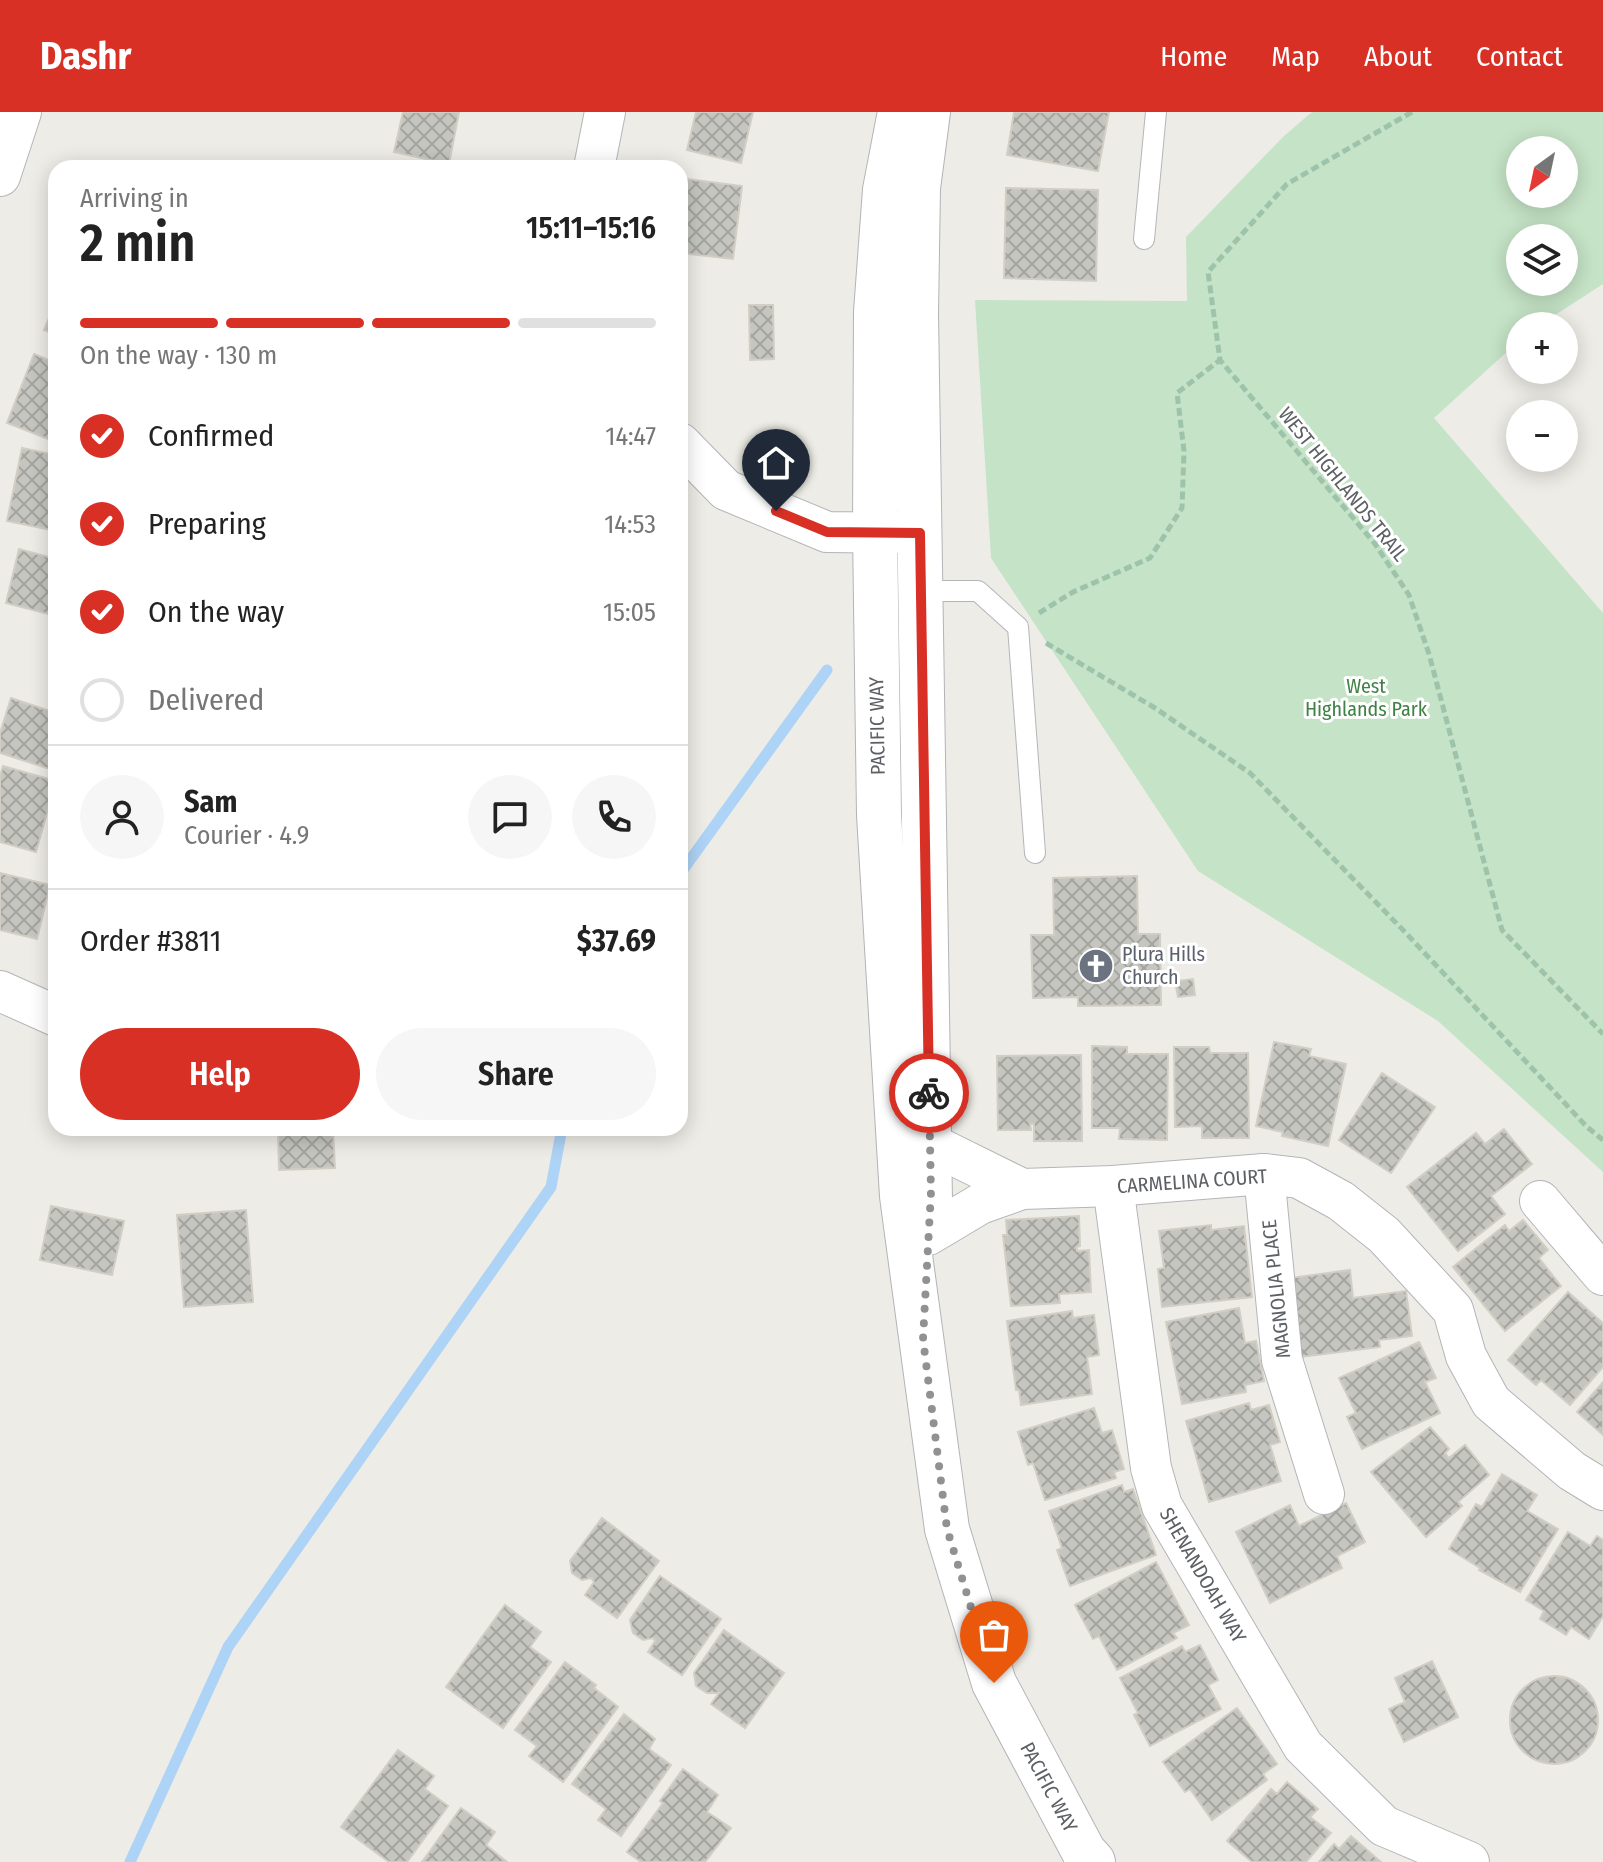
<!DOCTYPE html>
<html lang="en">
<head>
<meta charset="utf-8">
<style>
  :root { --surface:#fff; --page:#f6f6f6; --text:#222; --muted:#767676; --line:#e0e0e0; --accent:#d93025 }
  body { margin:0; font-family:"Fira Sans Condensed",sans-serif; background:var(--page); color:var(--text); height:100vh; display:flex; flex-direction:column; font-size:30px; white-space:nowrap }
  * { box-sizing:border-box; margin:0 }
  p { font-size:26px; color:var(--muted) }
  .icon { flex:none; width:44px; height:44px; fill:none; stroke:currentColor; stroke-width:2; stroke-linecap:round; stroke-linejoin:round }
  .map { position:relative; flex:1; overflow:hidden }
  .details { position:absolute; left:48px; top:48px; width:640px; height:976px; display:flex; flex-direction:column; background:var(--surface); border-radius:24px; box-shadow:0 4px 20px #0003 }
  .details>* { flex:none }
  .needle { width:52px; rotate:213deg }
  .controls { position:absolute; left:1506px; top:24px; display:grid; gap:16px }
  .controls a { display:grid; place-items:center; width:72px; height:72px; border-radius:50%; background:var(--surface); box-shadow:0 4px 20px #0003; font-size:40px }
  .pin { position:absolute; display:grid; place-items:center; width:68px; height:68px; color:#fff; margin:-82px -34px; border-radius:50% 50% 50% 0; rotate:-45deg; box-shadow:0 0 8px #0007 }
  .pin .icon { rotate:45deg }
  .courier { position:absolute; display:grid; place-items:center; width:80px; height:80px; margin:-40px; border:6px solid #d93025; border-radius:50%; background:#fff; color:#222; box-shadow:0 2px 10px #0007 }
  .overview em { font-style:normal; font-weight:600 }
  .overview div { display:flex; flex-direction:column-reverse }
  .overview { display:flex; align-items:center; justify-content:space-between; height:136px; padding:0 32px }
  h1 { font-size:52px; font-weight:600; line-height:60px }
  .bar { display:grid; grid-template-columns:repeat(4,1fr); gap:12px 8px; align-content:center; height:96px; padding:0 32px }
  .bar i { height:10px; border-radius:6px; background:var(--line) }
  .bar .active { background:var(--accent) }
  .bar p { grid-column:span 4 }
  .line { display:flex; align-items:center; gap:20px; padding:0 32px; border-top:2px solid var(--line) }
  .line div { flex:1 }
  .round { display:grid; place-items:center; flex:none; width:84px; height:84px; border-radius:42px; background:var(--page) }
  ol { padding:0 32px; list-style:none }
  li { display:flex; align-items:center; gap:24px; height:88px }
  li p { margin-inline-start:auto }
  li .icon { padding:8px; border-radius:50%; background:var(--accent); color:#fff; stroke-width:4 }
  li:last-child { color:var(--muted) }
  li i { width:44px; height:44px; border:4px solid var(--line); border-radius:50% }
  .cta { display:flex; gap:16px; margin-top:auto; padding:16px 32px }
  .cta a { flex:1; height:92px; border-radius:48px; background:var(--accent); color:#fff; font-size:32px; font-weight:600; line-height:92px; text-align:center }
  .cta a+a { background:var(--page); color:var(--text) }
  header { display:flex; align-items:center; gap:48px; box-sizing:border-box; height:112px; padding:0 40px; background:var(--accent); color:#fff }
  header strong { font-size:38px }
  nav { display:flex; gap:44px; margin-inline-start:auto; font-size:28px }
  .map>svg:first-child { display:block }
  .green { fill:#c5e3c6; fill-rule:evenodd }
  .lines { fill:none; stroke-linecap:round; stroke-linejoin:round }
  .stream { stroke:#add3f6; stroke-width:11 }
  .building { fill:url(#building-cross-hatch); stroke:#d2cec4; stroke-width:2 }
  .lane-casing { stroke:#b3b5b9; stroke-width:22 }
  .street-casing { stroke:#b3b5b9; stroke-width:42 }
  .secondary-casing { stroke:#b2b4b9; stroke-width:46 }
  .path { stroke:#9ec3ab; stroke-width:5; stroke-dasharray:8 4; stroke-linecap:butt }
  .lane { stroke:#fff; stroke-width:20 }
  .street { stroke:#fff; stroke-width:40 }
  .secondary { stroke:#fff; stroke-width:44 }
  .done { stroke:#909192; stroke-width:8; stroke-dasharray:0 14.4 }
  .route { stroke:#d93025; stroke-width:10 }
  .labels { text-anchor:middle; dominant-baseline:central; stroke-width:6; stroke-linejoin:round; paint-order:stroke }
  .street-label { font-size:20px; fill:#5d6064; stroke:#fff }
  .park-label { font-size:20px; fill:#3f8245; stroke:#fff }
  .worship-label { font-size:20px; fill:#5b616d; stroke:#fff; text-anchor:start }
</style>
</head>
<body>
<header>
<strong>Dashr</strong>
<nav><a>Home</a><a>Map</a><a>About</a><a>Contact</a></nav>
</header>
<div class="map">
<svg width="1603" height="1750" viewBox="0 0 1603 1750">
  <defs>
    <pattern id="building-cross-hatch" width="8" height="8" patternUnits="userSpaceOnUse" patternTransform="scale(2)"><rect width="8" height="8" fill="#c6c6c0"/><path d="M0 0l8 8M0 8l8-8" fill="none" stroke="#a4a4a0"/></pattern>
  </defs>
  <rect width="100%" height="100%" fill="#eeece6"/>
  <path class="green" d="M1312,0h291v172l-65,42h-18v14l-86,78 169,195v559l-165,-151 -240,-150 -207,-313 -16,-258 212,1 -1,-64 98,-101zM1520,38h44v44h-44zM1520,126h44v44h-44z"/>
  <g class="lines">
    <g class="stream">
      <polyline points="680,762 827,558"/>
      <polyline points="130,1750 228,1535 551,1075 562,1016"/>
    </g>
  </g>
  <g class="building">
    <polygon points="403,0 459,0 449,52 394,40"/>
    <polygon points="696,0 753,0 741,51 687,38"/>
    <polygon points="1014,0 1109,0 1098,59 1007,43"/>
    <polygon points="687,67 742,74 733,147 680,141"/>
    <polygon points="1006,76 1098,78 1096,169 1004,166"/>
    <polygon points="56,190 56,223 44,218"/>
    <polygon points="749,193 773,193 774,247 750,248"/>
    <polygon points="34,242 56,251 56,330 7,311"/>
    <polygon points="22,336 56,343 56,419 7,409"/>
    <polygon points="19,437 56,447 56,504 6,491"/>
    <polygon points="11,586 56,601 56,659 0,641 0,621"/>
    <polygon points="3,654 56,669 36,740 0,730 0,664"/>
    <polygon points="0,761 50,773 37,827 0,818"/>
    <polygon points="1137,764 1138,822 1160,822 1161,893 1078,894 1078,885 1033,886 1031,823 1054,823 1053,766"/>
    <polygon points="1193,867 1195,883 1178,885 1175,869"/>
    <polygon points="1274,930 1311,937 1309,944 1346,952 1328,1034 1282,1024 1283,1020 1256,1014"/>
    <polygon points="1092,934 1127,935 1127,942 1168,942 1167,1028 1119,1027 1120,1016 1092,1016"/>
    <polygon points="1174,935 1209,935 1210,941 1248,941 1249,1026 1202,1026 1202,1014 1175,1015"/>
    <polygon points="1081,943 1082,1029 1034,1029 1034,1012 1030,1012 1031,1018 998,1018 997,944"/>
    <polygon points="1382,961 1435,995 1391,1061 1339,1028"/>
    <polygon points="278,1016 333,1016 335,1056 279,1058"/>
    <polygon points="1504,1017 1532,1052 1491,1084 1505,1102 1458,1139 1407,1075 1476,1021 1485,1032"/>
    <polygon points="51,1094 124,1109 112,1163 40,1148"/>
    <polygon points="246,1098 253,1190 184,1195 177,1103"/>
    <polygon points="1079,1104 1080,1134 1077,1135 1077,1139 1089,1138 1091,1180 1059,1182 1060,1191 1011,1194 1003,1123 1007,1123 1006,1108"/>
    <polygon points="1523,1108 1548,1138 1539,1146 1561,1174 1505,1219 1453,1155 1505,1113 1509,1119"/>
    <polygon points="1211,1113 1211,1118 1244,1114 1252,1185 1162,1195 1158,1157 1164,1156 1159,1119"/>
    <polygon points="1350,1158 1353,1186 1406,1179 1412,1224 1379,1228 1380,1235 1301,1245 1290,1166"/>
    <polygon points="1568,1180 1603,1211 1603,1255 1570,1293 1541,1268 1536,1273 1508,1248"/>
    <polygon points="1239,1196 1245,1231 1256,1229 1264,1269 1245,1273 1246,1280 1182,1292 1166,1210"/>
    <polygon points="1072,1199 1073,1206 1094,1203 1099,1243 1087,1245 1092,1282 1021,1293 1019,1278 1016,1278 1007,1209"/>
    <polygon points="1419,1230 1436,1266 1425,1270 1440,1301 1362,1337 1347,1305 1356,1301 1339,1266"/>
    <polygon points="1603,1270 1603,1323 1577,1300"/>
    <polygon points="1249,1291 1251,1298 1269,1293 1280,1330 1270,1333 1281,1369 1209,1390 1186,1309"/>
    <polygon points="1094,1296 1102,1321 1112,1318 1124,1357 1114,1360 1116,1366 1045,1388 1033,1351 1028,1353 1018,1320"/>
    <polygon points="1430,1315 1449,1337 1445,1341 1449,1346 1465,1333 1489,1363 1458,1390 1462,1394 1426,1425 1371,1360"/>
    <polygon points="1502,1362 1537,1383 1527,1399 1558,1417 1520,1480 1479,1458 1480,1456 1449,1437 1476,1392 1482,1395"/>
    <polygon points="1122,1373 1124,1380 1133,1377 1156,1443 1070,1474 1057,1438 1062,1436 1049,1399"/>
    <polygon points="1346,1391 1365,1430 1337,1444 1342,1456 1270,1491 1236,1420 1290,1393 1299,1414"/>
    <polygon points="602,1406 659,1449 617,1506 585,1483 594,1470 591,1466 582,1468 572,1461 570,1449"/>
    <polygon points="1568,1420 1590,1434 1597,1424 1603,1428 1603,1504 1589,1527 1571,1515 1566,1523 1540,1507 1544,1499 1526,1488"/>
    <polygon points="1156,1450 1189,1513 1173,1521 1177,1526 1117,1558 1099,1524 1093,1527 1075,1493"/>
    <polygon points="660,1464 721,1507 682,1563 648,1540 655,1529 653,1526 643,1528 633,1521 630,1508"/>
    <polygon points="505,1493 541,1520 530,1535 551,1550 503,1616 446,1575"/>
    <polygon points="724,1518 784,1561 745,1616 711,1592 719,1581 707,1581 696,1574 694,1561"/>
    <polygon points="1200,1533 1218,1568 1208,1573 1221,1597 1150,1634 1134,1603 1138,1601 1120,1566 1182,1534 1185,1540"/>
    <polygon points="1432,1549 1458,1605 1404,1630 1389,1597 1405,1590 1395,1566"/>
    <polygon points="565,1550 596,1573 594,1576 618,1595 563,1670 529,1644 537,1634 515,1618"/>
    <circle cx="1554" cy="1608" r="44"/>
    <polygon points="1237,1596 1277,1652 1263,1662 1267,1668 1212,1708 1190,1677 1185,1680 1163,1650"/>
    <polygon points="624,1602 655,1627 649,1637 671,1653 621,1724 598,1708 606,1697 572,1672"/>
    <polygon points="398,1638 434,1664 425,1677 448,1694 407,1750 389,1750 341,1715"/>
    <polygon points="683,1657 718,1683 707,1700 731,1716 705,1750 641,1750 627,1740 663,1691 660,1689"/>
    <polygon points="1287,1670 1318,1697 1310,1705 1331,1721 1306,1750 1252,1750 1227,1729 1271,1677 1277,1682"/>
    <polygon points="461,1696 495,1720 486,1733 507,1750 422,1750"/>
    <polygon points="1351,1724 1381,1750 1319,1750 1334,1732 1339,1737"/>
  </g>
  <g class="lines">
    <defs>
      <g id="lane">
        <polyline points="1144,127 1156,0"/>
        <polyline points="920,479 978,479 1018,515 1035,741"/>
      </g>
      <g id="street">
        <polyline points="594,56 605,0"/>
        <polyline points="0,64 21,0"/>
        <polyline points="680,331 726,378 827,420 908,421"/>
        <polyline points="0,879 56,904"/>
        <polyline points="929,1031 1022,1077"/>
        <polyline points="1264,1062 1282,1248 1324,1382"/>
        <polyline points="1113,1074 1151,1356 1162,1394 1303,1634 1384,1714 1469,1750"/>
        <polyline points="1540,1089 1603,1163"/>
        <polyline points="928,1123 980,1092 1022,1077 1113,1074 1264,1062 1299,1066 1341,1089 1384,1123 1453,1198 1466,1244 1491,1290 1572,1359 1603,1378"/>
      </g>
      <g id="secondary">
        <polyline points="900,0 885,78 876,200 875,420 879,703 902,1084 947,1417 994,1571 1084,1740 1093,1750"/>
        <polyline points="928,0 918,76 916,202 930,1089"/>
      </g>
    </defs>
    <use href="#lane" class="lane-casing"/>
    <use href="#street" class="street-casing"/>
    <use href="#secondary" class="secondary-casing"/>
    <g class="path">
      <polyline points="1412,0 1287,72 1208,160 1220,248 1375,432 1409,483 1429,542 1502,818 1603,922"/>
      <polyline points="1039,501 1073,480 1150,446 1182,396 1184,339 1177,281 1220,248"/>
      <polyline points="1046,531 1155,596 1250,661 1404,819 1587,1015 1603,1028"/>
    </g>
    <use href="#lane" class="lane"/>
    <use href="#street" class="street"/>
    <use href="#secondary" class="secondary"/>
  </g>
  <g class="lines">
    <polyline class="done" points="929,981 931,1080 923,1227 947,1417 994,1571"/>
    <polyline class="route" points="776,399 827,420 920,421 929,981"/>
  </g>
  <defs>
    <symbol id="church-disc" viewBox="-11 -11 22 22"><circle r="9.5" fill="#6b7280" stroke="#fff"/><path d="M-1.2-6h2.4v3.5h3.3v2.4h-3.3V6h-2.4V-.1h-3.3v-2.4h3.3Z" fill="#fff"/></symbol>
  </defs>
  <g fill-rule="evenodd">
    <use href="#church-disc" x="1076" y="834" width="40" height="40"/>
  </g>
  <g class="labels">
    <g class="street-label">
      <text transform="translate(1343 372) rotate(51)">WEST HIGHLANDS TRAIL</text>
      <text transform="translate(877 614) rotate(-91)">PACIFIC WAY</text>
      <text transform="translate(1192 1069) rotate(-4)">CARMELINA COURT</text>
      <text transform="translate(1276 1177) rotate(-96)">MAGNOLIA PLACE</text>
      <text transform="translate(1203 1463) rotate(60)">SHENANDOAH WAY</text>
      <text transform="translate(1049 1675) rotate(62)">PACIFIC WAY</text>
    </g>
    <g class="park-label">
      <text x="1366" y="574">West<tspan x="1366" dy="23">Highlands Park</tspan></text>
    </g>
    <g class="worship-label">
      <text x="1122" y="842">Plura Hills<tspan x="1122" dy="23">Church</tspan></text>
    </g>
  </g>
</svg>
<div class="controls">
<a><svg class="needle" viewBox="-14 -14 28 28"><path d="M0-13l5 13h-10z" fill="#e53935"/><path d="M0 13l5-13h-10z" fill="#767676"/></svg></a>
<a><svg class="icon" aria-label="layers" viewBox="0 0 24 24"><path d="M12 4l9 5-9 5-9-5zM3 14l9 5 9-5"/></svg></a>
<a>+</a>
<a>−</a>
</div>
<div class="pin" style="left:994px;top:1571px;background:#ea580c"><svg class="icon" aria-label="bag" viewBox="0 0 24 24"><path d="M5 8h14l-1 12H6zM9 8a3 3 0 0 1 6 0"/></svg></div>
<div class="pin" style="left:776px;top:399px;background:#1f2937"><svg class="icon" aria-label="home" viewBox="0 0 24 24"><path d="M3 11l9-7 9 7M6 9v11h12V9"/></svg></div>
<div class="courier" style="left:929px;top:981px"><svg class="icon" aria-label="bike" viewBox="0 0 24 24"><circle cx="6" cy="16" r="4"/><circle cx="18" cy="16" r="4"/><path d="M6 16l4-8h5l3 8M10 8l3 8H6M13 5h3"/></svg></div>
<section class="details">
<div class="overview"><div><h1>2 min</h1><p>Arriving in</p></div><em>15:11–15:16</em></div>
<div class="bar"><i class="active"></i><i class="active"></i><i class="active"></i><i></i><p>On the way · 130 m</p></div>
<ol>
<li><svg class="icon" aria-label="check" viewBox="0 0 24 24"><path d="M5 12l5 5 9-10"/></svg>Confirmed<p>14:47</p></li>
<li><svg class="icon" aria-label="check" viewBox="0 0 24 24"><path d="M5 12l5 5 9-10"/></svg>Preparing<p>14:53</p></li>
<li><svg class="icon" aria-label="check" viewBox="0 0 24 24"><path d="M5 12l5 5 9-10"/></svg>On the way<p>15:05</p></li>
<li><i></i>Delivered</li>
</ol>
<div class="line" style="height:144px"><a class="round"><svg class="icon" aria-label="person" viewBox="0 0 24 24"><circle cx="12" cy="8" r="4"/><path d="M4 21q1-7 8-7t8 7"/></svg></a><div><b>Sam</b><p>Courier · 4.9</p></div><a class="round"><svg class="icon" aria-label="chat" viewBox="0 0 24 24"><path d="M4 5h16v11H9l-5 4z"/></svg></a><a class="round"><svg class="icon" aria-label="phone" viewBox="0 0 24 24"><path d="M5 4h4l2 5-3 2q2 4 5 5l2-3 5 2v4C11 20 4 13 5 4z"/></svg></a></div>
<div class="line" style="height:104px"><div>Order #3811</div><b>$37.69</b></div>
<div class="cta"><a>Help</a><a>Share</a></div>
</section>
</div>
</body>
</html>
